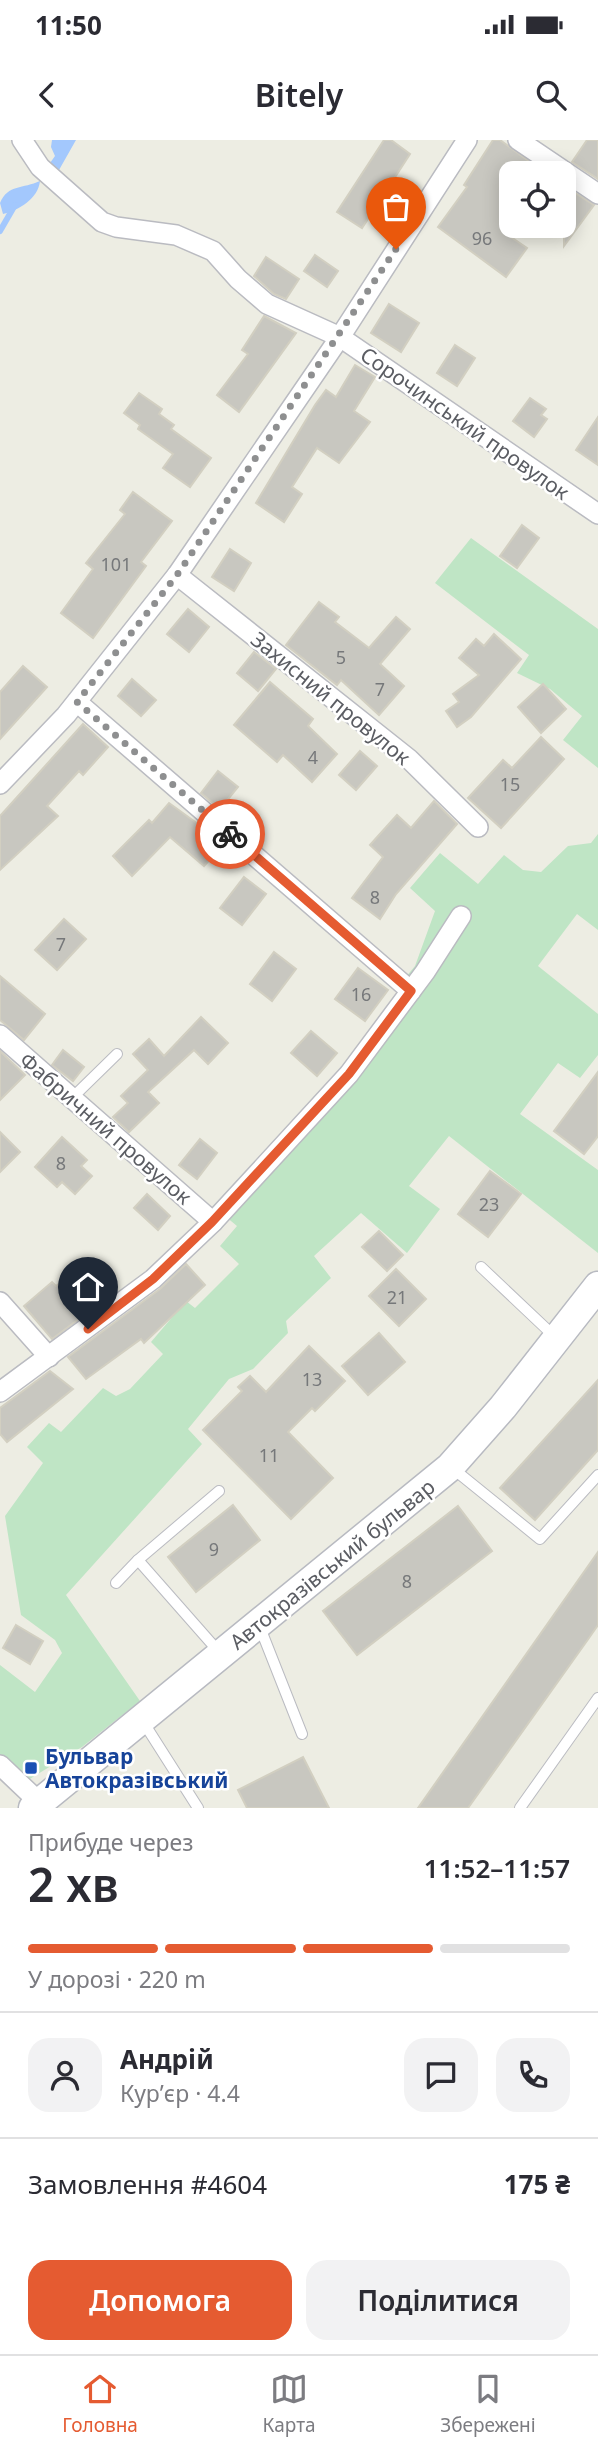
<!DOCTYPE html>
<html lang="uk">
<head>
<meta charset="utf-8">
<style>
  :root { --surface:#fff; --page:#f2f2f3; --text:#2b2b33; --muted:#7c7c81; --line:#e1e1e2; --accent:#e55b31 }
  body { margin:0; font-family:"Noto Sans",sans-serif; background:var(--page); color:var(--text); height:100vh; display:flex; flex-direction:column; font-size:26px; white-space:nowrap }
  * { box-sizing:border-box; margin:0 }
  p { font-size:23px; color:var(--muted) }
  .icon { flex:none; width:38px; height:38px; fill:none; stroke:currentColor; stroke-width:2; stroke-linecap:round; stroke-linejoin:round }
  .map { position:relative; height:1668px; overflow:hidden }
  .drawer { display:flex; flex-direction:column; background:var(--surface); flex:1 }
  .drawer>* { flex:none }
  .buttons { position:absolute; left:499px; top:21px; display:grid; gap:14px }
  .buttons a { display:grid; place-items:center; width:77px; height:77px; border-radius:14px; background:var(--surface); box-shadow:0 4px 18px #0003; font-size:35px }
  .pin { position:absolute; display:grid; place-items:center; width:60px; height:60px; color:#fff; margin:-72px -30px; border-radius:50% 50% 50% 0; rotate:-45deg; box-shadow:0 0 7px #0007 }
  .pin .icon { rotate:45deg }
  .courier { position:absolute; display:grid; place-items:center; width:70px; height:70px; margin:-35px; border:5px solid #e55b31; border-radius:50%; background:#fff; color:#222; box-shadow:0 2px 9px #0007 }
  .head em { font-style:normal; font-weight:600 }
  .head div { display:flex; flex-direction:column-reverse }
  .head { display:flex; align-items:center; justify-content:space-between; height:119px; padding:0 28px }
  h1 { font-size:46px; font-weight:600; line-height:52px }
  .bar { display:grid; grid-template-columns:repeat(4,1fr); gap:10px 7px; align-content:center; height:84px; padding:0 28px }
  .bar i { height:9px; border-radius:5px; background:var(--line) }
  .bar .active { background:var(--accent) }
  .bar p { grid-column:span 4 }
  .line { display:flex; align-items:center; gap:18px; padding:0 28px; border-top:2px solid var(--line) }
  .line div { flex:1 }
  .round { display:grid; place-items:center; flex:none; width:74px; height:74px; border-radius:21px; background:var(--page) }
  .button { display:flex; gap:14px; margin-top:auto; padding:14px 28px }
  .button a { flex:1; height:80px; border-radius:21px; background:var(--accent); color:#fff; font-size:28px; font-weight:600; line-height:80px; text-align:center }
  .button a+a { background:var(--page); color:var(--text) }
  .status { display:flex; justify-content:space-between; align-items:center; height:49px; padding:0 35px; background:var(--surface); direction:ltr }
  .status svg { height:19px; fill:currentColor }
  header { display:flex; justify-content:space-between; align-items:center; height:91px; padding:0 28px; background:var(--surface); font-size:32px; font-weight:600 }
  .tab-bar { display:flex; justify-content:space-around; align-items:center; height:98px; border-top:2px solid var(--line); background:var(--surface); font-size:19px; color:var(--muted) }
  .tab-bar a { display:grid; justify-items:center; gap:4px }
  .tab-bar .active { color:var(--accent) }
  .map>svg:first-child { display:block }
  .green { fill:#bfe5c5 }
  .water { fill:#a3c8fd }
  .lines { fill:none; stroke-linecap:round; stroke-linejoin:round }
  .stream { stroke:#a3c8fd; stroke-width:6 }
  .building { fill:#c8c7c0; stroke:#d2cfc1; stroke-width:2 }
  .lane-casing { stroke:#babbc1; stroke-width:12 }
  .street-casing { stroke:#babbc1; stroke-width:22 }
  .secondary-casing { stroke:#b8bac1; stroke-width:31 }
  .lane { stroke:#fff; stroke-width:10 }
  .street { stroke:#fff; stroke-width:19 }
  .secondary { stroke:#fff; stroke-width:28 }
  .done { stroke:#8e8f90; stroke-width:7; stroke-dasharray:0 12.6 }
  .route { stroke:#e55b31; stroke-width:9 }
  .transit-dot { fill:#1a4fb4; stroke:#fff; stroke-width:2.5 }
  .labels { text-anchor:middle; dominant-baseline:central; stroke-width:5; stroke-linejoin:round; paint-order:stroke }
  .number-label { font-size:18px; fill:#76787a }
  .street-label { font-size:21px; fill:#5b5d63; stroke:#fff }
  .transit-label { font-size:21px; font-weight:bold; fill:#164399; stroke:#fff; text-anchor:start }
</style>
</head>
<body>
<div class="status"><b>11:50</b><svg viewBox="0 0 49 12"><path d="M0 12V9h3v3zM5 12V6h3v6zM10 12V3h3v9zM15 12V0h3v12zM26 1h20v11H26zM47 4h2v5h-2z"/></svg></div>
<header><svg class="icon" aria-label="back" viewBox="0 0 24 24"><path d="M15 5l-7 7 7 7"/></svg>Bitely<svg class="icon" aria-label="search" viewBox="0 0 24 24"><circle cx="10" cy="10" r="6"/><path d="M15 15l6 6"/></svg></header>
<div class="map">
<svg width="598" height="1668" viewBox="0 0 598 1668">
  <rect width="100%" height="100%" fill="#edede3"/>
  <g class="green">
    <polygon points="471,398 598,489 598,628 563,600 582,576 550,549 517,533 529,515 435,443"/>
    <polygon points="598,694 598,790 577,774 538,826 598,874 598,915 580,938 558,923 520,974 598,1030 598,1113 449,996 409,1046 440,1069 407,1113 361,1073 314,1116 331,1138 286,1181 288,1193 253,1229 229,1239 188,1289 202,1304 66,1455 140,1561 82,1607 28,1640 0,1615 0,1525 35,1552 62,1513 55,1500 21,1475 5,1376 43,1323 27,1307 49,1283 61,1292 103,1248 116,1256 130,1249 163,1214 151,1202 186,1161 195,1168 239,1124 220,1106 237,1086 213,1066 352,919 403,856 396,849 415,826 435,771 410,748 440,713 478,744 504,715 523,730 541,732 568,706 591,703"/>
  </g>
  <g class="water">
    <polygon points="52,0 76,0 59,30 50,23 55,16 51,7"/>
    <path d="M40,41c-2,18 -21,29 -37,33l-3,-11c8,-19 23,-14 40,-22z"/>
  </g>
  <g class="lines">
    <polyline class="stream" points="0,91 15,65"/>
  </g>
  <g class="building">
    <polygon points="384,0 391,0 410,14 362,88 337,72"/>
    <polygon points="493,0 500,0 545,33 511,33 511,97 527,108 506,137 438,87 467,47 464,45"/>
    <polygon points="587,0 598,0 598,39 572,22"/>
    <polygon points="564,46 594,65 564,106"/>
    <polygon points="315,115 338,131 327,147 304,131"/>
    <polygon points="266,117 299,139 286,159 274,154 254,136"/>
    <polygon points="389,164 419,183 401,212 371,193"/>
    <polygon points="264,176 296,193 239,272 217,255 248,214 242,210"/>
    <polygon points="455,205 475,218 457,246 437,233"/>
    <polygon points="355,225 375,237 354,271 370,282 339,323 317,308 292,347 302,354 284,382 256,363 315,265 326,250 336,257"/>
    <polygon points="139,253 162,269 159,274 174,285 171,289 211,318 190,347 163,328 173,314 138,289 140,285 124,273"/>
    <polygon points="530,258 546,269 541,275 547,279 534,297 513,281"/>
    <polygon points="598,277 598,325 576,310"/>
    <polygon points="133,352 172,381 141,422 146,426 93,498 61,473 93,429 86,423 125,374 120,370"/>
    <polygon points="522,385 539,398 517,428 500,416"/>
    <polygon points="230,409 251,423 234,451 212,437"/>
    <polygon points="319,462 339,477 335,482 369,508 396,477 410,489 380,524 404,546 379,575 341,540 337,545 286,505"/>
    <polygon points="188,469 209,487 189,512 167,494"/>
    <polygon points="494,494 521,519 471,577 457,587 446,571 459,562 453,554 479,535 459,518 476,499 484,506"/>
    <polygon points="254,512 276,529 258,551 237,533"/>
    <polygon points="23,526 47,547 0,599 0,552"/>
    <polygon points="132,539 156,560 141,576 118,556"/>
    <polygon points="270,542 313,579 308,586 337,614 312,642 283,615 277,622 234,585"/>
    <polygon points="543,544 566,569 541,593 518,567"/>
    <polygon points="83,584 108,607 83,635 79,631 47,666 58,676 0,730 0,676"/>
    <polygon points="541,597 564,619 501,688 468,658 503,620 512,628"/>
    <polygon points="360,611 377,626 356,650 339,635"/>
    <polygon points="218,631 238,647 220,669 201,653"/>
    <polygon points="434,661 457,684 396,754 380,779 352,758 383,717 370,705 397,675 411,688"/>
    <polygon points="169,663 205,689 202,692 220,708 204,726 170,697 132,736 113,716 149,680 152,683"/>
    <polygon points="244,737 266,754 242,785 220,768"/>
    <polygon points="64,779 86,799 57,830 35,810"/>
    <polygon points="274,812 296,829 272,861 250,844"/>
    <polygon points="358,828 388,850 365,881 335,859"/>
    <polygon points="0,836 45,874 24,900 0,880"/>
    <polygon points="201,877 228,903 208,924 194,910 148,952 159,963 129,992 113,977 128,963 121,956 148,930 133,914 149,899 164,916"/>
    <polygon points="311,891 337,913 317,936 291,913"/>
    <polygon points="63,910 84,927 73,941 52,925"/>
    <polygon points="0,911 25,935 0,960"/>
    <polygon points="598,932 598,996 584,1014 554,991"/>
    <polygon points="0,992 20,1012 0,1032"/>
    <polygon points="62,997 87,1020 81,1026 92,1036 75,1054 62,1042 57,1047 35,1027"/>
    <polygon points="200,999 217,1013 197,1039 179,1025"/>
    <polygon points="490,1031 521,1054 488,1097 458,1074"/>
    <polygon points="147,1054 170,1076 158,1090 134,1068"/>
    <polygon points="379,1091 403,1115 387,1131 362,1107"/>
    <polygon points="87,1123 111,1155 52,1199 24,1166 52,1142 56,1146"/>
    <polygon points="186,1124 205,1145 144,1203 141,1199 86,1239 68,1217 160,1149"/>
    <polygon points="396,1129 426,1159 399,1186 369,1156"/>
    <polygon points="379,1193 405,1222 368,1255 342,1226"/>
    <polygon points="309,1206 345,1241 315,1271 312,1268 288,1292 333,1338 291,1379 203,1290 242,1251 238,1247 250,1236 266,1252"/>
    <polygon points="50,1231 73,1249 7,1302 0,1294 0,1268"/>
    <polygon points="598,1240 598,1310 535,1380 500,1348"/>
    <polygon points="233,1365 260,1400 196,1452 168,1417"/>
    <polygon points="458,1366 492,1411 357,1515 323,1471"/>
    <polygon points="598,1412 598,1485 589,1498 468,1668 418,1668"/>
    <polygon points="16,1485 43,1501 30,1524 3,1508"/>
    <polygon points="303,1617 329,1668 247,1668 238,1650"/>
  </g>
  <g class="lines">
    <defs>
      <g id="lane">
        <polyline points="72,958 117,914"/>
        <polyline points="481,1127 554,1196"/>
        <polyline points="451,1327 540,1399 598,1335"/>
        <polyline points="138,1420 219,1512"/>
        <polyline points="116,1443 138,1420 219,1351"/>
        <polyline points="259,1485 302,1594"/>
        <polyline points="142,1580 198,1668"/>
        <polyline points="520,1668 598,1558"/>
      </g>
      <g id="street">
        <polyline points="22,0 40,27 102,82 116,87 176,95 213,111 238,139 267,164 340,197 598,374"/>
        <polyline points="518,0 598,54"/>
        <polyline points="177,435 409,619 478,687"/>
        <polyline points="77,562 411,851"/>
        <polyline points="0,644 66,575 177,435 340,197 467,0"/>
        <polyline points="0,895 213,1082"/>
        <polyline points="0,1162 49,1217"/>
        <polyline points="0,1252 153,1139 213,1082 349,934 425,832 461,776"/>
        <polyline points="0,1625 40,1663"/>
      </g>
      <polyline id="secondary" points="33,1668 450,1327 503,1267 598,1146"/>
    </defs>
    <use href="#lane" class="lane-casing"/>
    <use href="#street" class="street-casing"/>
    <use href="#secondary" class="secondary-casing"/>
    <use href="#lane" class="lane"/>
    <use href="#street" class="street"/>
    <use href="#secondary" class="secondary"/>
  </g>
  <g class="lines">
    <polyline class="done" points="230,694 77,562 177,435 396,109"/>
    <polyline class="route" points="88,1189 153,1139 212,1082 349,934 411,851 230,694"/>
  </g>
  <rect class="transit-dot" x="24" y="1621" width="14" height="14" rx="3.5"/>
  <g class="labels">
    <g class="number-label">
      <text x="482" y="98">96</text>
      <text x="116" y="424">101</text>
      <text x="341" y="517">5</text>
      <text x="380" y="549">7</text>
      <text x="313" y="617">4</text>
      <text x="510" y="644">15</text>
      <text x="375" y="757">8</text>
      <text x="61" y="804">7</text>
      <text x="361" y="854">16</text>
      <text x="61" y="1023">8</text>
      <text x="489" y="1064">23</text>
      <text x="397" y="1157">21</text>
      <text x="312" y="1239">13</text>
      <text x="269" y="1315">11</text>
      <text x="214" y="1409">9</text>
      <text x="407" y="1441">8</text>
    </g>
    <g class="street-label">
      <text transform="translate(465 283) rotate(35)">Сорочинський провулок</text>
      <text transform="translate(331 558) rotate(39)">Захисний провулок</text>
      <text transform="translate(106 988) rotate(41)">Фабричний провулок</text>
      <text transform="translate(332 1424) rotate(-39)">Автокразівський бульвар</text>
    </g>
    <g class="transit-label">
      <text x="45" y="1616">Бульвар<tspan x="45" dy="24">Автокразівський</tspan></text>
    </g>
  </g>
</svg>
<div class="buttons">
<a><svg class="icon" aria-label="locate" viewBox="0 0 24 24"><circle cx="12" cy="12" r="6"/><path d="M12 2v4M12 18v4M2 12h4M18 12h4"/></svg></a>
</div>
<div class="pin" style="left:396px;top:109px;background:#ea580c"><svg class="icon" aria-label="bag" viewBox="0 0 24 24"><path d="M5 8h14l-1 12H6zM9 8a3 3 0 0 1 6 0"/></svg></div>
<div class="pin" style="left:88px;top:1189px;background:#1f2937"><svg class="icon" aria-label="home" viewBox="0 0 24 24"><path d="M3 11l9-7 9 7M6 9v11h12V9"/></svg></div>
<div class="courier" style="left:230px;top:694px"><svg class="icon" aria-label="bike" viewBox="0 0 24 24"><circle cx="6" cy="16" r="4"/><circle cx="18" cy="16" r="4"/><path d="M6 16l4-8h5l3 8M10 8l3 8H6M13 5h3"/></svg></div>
</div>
<section class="drawer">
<div class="head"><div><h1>2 хв</h1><p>Прибуде через</p></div><em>11:52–11:57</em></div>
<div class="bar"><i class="active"></i><i class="active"></i><i class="active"></i><i></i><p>У дорозі · 220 m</p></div>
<div class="line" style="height:126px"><a class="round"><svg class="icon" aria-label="person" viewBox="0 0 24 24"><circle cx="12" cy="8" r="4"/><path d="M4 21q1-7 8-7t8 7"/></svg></a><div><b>Андрій</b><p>Кур’єр · 4.4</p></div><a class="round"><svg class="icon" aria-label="chat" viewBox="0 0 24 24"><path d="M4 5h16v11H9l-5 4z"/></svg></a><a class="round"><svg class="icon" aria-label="phone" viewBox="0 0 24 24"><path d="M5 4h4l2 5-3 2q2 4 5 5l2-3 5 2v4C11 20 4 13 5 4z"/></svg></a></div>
<div class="line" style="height:91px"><div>Замовлення #4604</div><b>175 ₴</b></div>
<div class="button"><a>Допомога</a><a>Поділитися</a></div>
</section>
<nav class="tab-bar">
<a class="active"><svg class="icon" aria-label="home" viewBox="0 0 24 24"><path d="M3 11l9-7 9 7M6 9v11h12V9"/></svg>Головна</a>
<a><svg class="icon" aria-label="map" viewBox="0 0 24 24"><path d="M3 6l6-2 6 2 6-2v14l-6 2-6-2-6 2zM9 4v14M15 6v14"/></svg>Карта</a>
<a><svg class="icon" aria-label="saved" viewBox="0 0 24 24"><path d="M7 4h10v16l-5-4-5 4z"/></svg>Збережені</a>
</nav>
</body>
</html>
